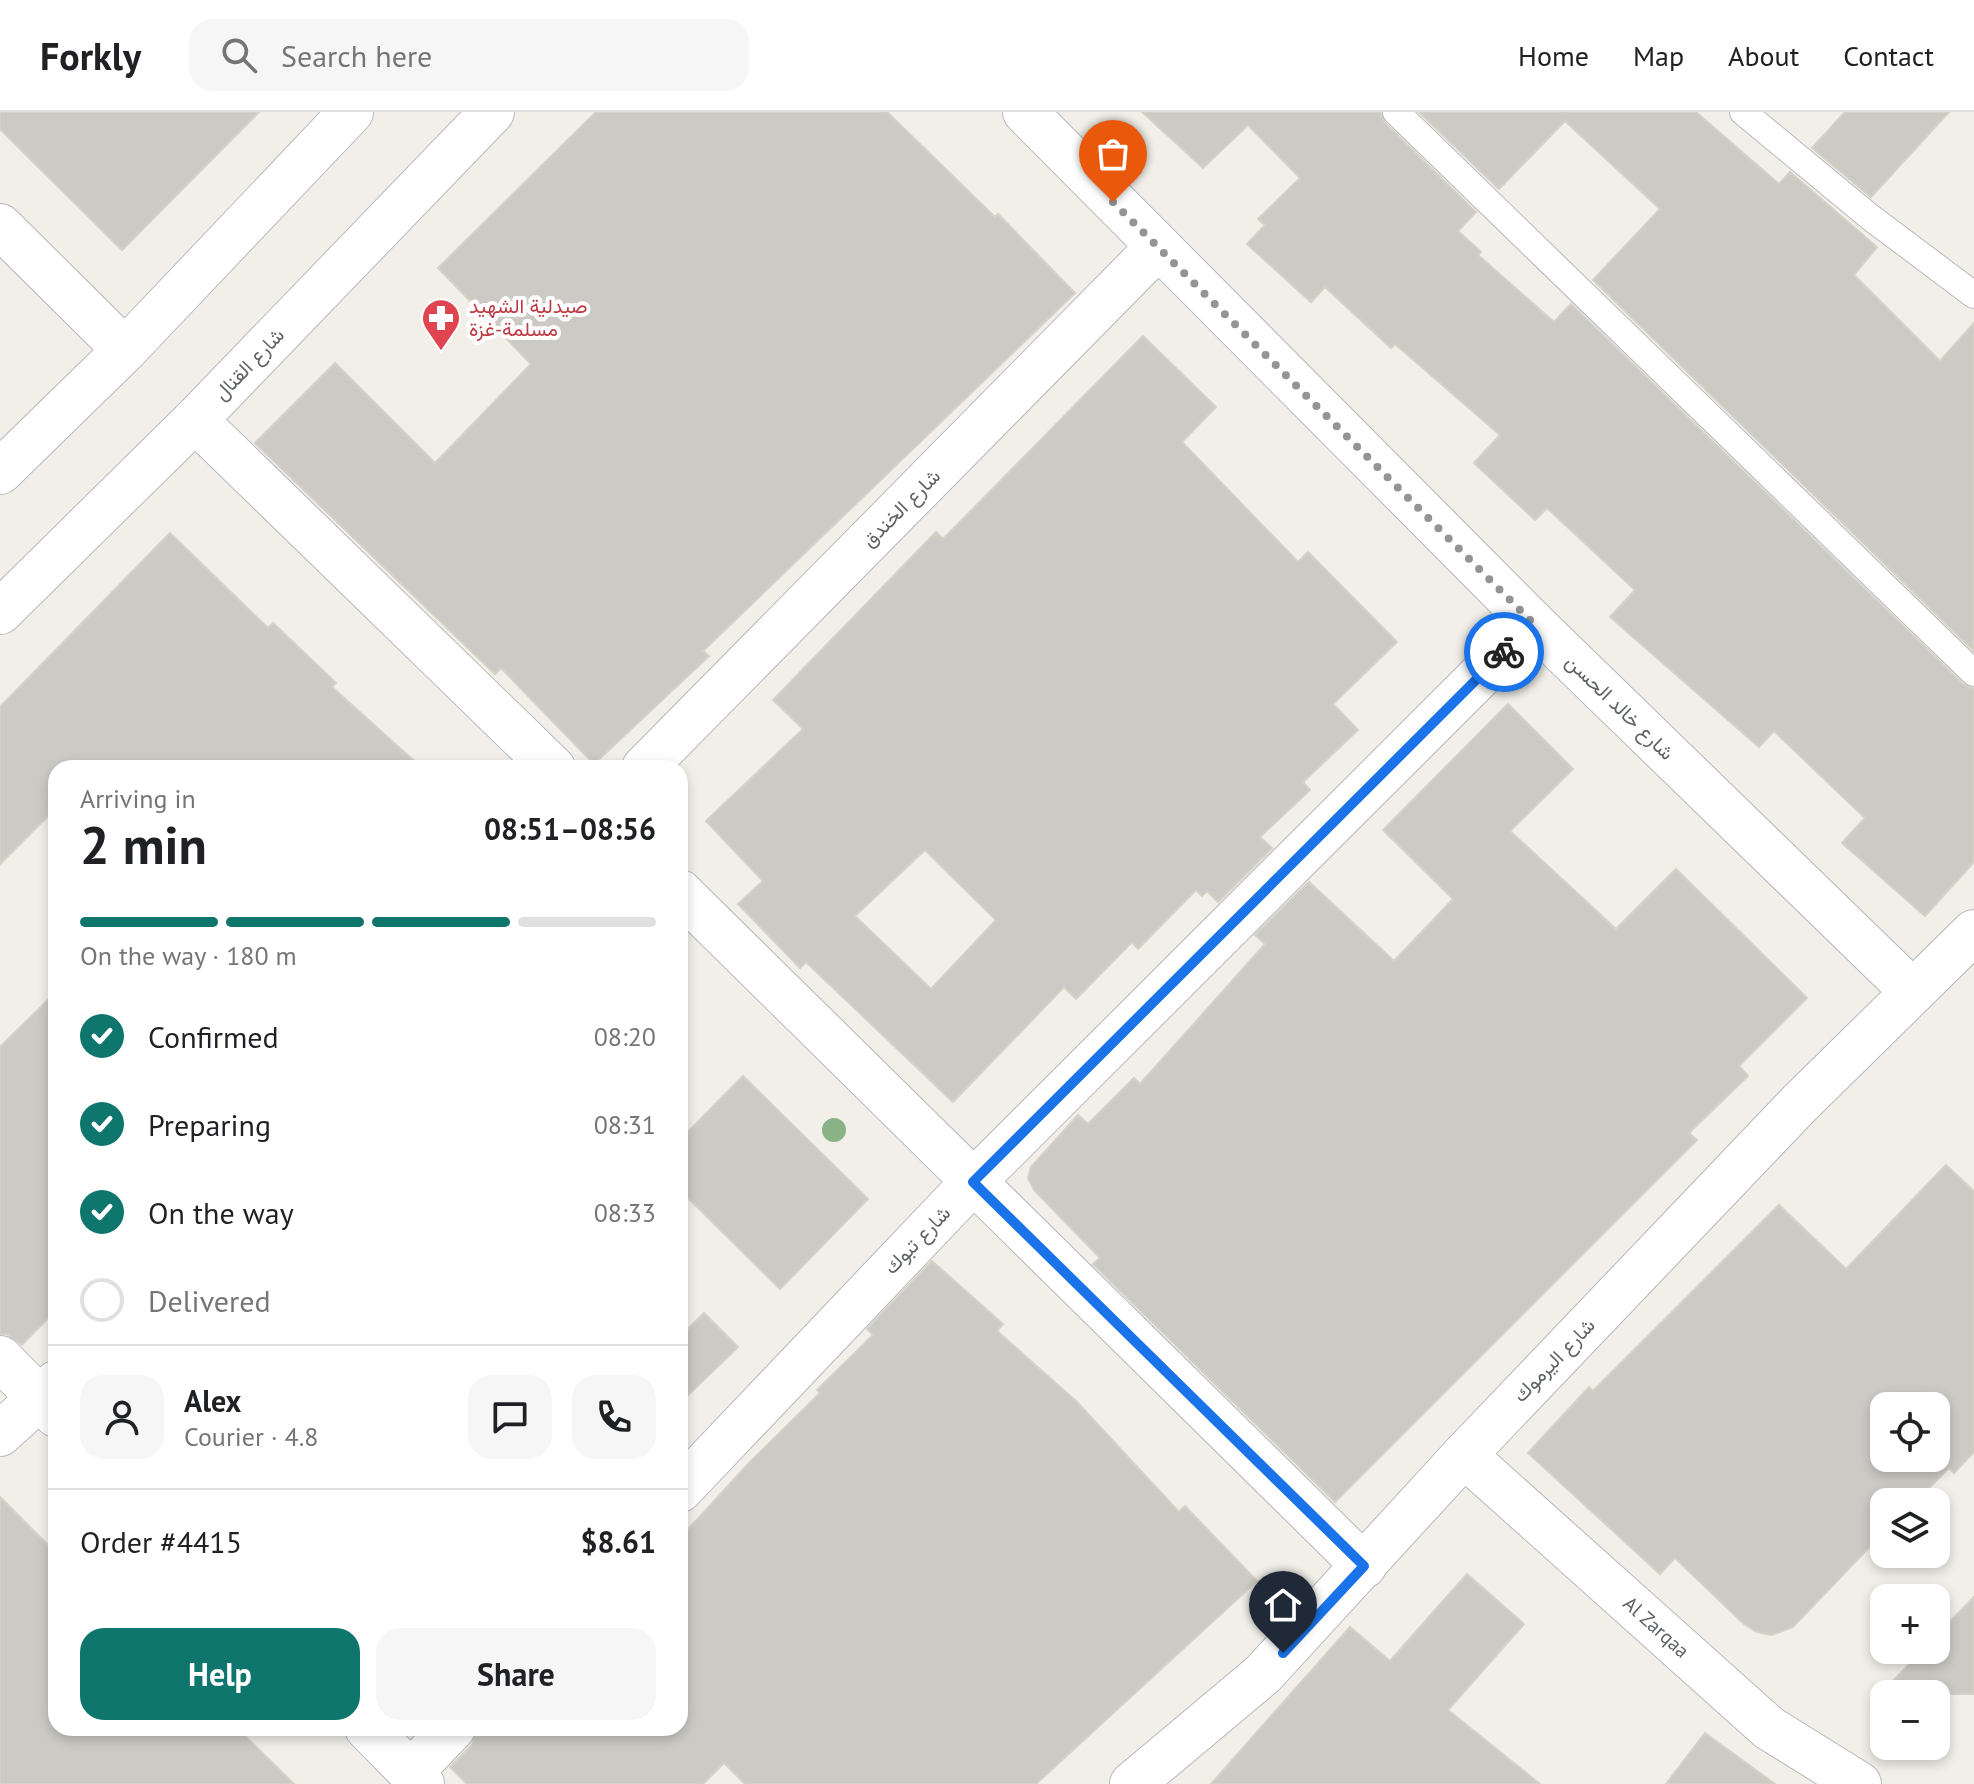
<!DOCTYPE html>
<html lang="en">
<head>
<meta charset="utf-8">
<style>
  :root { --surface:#fff; --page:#f6f6f6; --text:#202124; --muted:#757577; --line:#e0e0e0; --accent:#0f766e }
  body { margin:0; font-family:"PT Sans",Vazirmatn,sans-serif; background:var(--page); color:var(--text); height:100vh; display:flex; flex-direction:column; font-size:30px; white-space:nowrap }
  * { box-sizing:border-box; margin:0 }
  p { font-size:26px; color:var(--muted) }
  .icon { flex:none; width:44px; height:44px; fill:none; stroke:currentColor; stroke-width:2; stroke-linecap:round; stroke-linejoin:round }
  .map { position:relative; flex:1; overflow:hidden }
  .drawer { position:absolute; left:48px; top:648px; width:640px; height:976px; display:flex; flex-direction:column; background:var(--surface); border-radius:24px; box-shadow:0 4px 12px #0003 }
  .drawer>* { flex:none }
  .buttons { position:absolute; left:1870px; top:1280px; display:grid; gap:16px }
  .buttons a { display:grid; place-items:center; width:80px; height:80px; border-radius:16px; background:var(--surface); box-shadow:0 4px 12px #0003; font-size:40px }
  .pin { position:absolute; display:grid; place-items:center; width:68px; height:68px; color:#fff; margin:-82px -34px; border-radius:50% 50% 50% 0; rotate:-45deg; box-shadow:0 0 8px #0007 }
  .pin .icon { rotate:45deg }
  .courier { position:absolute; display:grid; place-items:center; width:80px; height:80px; margin:-40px; border:6px solid #1a73e8; border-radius:50%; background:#fff; color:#222; box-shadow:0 2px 10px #0007 }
  .overview em { font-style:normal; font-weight:600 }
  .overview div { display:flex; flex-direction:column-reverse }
  .overview { display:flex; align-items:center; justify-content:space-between; height:136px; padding:0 32px }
  h1 { font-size:52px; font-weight:600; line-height:60px }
  .bar { display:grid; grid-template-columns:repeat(4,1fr); gap:12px 8px; align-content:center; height:96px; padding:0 32px }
  .bar i { height:10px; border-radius:6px; background:var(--line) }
  .bar .active { background:var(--accent) }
  .bar p { grid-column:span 4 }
  .line { display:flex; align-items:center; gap:20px; padding:0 32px; border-top:2px solid var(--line) }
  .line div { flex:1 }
  .round { display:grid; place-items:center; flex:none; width:84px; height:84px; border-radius:24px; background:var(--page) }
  ol { padding:0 32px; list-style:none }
  li { display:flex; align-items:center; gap:24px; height:88px }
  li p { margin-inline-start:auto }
  li .icon { padding:8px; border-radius:50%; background:var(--accent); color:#fff; stroke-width:4 }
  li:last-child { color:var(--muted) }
  li i { width:44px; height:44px; border:4px solid var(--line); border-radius:50% }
  .primary-button { display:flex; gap:16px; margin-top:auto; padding:16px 32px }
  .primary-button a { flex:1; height:92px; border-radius:24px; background:var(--accent); color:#fff; font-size:32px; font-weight:600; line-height:92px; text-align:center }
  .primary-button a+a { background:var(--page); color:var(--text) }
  header { display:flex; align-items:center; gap:48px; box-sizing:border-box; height:112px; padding:0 40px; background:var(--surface); border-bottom:2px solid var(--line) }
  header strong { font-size:38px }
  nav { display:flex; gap:44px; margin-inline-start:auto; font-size:28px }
  .search { width:560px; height:72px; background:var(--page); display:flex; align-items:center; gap:20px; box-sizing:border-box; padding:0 28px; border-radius:24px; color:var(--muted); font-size:30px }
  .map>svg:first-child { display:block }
  .building { fill:#cccac5; stroke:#d6d1c6; stroke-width:2; fill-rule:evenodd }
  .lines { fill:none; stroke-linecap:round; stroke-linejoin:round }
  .service-casing { stroke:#b5b8bc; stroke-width:28 }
  .minor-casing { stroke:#b5b8bc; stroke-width:46 }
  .tertiary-casing { stroke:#b5b8bc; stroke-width:46 }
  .secondary-casing { stroke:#b6babf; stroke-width:46 }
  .service { stroke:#fff; stroke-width:26 }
  .minor { stroke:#fff; stroke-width:44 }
  .tertiary { stroke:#fff; stroke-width:44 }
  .secondary { stroke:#fff; stroke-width:44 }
  .tree { fill:#89b387 }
  .done { stroke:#929495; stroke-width:8; stroke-dasharray:0 14.4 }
  .route { stroke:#1a73e8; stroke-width:10 }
  .labels { text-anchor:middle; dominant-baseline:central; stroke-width:8; stroke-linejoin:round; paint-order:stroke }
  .health-label { font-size:20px; fill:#be3a42; stroke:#fff; text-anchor:start }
  .street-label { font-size:20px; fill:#5f6368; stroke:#fff }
</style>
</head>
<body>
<header>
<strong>Forkly</strong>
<div class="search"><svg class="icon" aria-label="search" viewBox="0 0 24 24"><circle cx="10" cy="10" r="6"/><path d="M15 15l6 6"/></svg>Search here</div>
<nav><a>Home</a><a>Map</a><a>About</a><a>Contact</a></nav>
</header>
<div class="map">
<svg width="1974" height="1672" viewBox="0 0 1974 1672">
  <rect width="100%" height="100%" fill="#f1efe8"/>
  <g class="building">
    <polygon points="0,0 259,0 122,138 0,17"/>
    <polygon points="596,0 887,0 995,105 998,102 1075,181 703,539 709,544 594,652 501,556 495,562 255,331 335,251 435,351 531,252 438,156"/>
    <polygon points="1142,0 1380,0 1385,11 1476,100 1458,119 1481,140 1478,143 1554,210 1571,192 1963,572 1974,577 1974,750 1925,804 1842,731 1865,706 1774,619 1759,635 1610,505 1635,478 1547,396 1535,408 1474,351 1500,323 1395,232 1391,236 1325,175 1311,190 1247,132 1265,113 1258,107 1300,66 1248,13 1203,56"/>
    <polygon points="1419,0 1696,0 1779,72 1790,60 1877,135 1854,163 1940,249 1974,211 1974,539 1593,168 1660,97 1565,9 1499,77"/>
    <polygon points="1845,0 1949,0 1871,85 1812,36"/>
    <path d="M1143,224l73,71 -34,35 116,120 10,-10 89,90 -64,62 25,26 -55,52 7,8 -50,47 12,11 -54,54 -11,-11 -5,5 -6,-6 -58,59 -6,-7 -56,57 -12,-12 -111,115 -147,-140 -6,6 -62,-64 25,-23 -57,-60 97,-92 -30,-29 163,-168 7,7zM925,738l71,70 -65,69 -76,-73z"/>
    <polygon points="170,421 268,516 273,511 336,571 332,575 422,656 56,656 56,696 0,752 0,595"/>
    <polygon points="1508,592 1573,657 1510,719 1616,817 1676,757 1807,886 1739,954 1748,964 1689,1021 1697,1028 1335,1390 1093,1152 1100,1146 1034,1078 1028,1066 1031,1055 1078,1003 1088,1012 1134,966 1140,972 1265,832 1255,823 1309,770 1394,849 1453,787 1383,718"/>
    <polygon points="56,880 56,1198 22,1233 7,1222 0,1222 0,935"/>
    <polygon points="743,964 868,1087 780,1177 680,1078 680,1028"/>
    <path d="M1946,1053l28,26v261l-20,21 -5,-5 -34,34h-31v30l-91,95 -21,8 -15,-3 -13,-8 -69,-66 -15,16 -132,-121 61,-66 4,4 186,-186 67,64zM1884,1294h52v52h-52z"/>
    <polygon points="932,1149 1003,1212 997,1219 1077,1290 1179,1400 1185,1394 1257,1469 1036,1672 745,1672 724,1651 703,1672 467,1672 450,1655 472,1633 477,1616 680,1616 680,1426 749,1351 820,1281 817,1278 873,1223 867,1217"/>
    <polygon points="704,1201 738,1235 680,1291 680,1225"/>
    <polygon points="0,1385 56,1441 56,1616 237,1616 294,1672 0,1672"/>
    <polygon points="1467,1462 1524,1512 1448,1598 1540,1672 1211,1672 1350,1515 1390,1549"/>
    <polygon points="1974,1485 1974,1582 1880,1582 1923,1538 1936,1538 1936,1524"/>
    <polygon points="1705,1621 1775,1672 1666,1672"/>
  </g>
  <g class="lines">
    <defs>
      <g id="service">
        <polyline points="1396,0 1974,561"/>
        <polyline points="1743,0 1870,105 1974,183"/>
      </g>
      <g id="minor">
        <polyline points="1025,0 1533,511 1913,880"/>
        <polyline points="0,114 125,238"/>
        <polyline points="195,308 553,656"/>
        <polyline points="644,656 1157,136"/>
        <polyline points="680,780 1364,1454"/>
        <polyline points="0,1246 56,1303"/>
        <polyline points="0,1322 56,1271"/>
        <path id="s1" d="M1464,1343l305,273 90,56"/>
        <polyline points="680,1378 973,1070 1533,511"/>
        <polyline points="367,1616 422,1672"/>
        <polyline points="411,1660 453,1616"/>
      </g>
      <polyline id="tertiary" points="1132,1672 1263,1562 1464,1343 1799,992 1974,820"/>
      <g id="secondary">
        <polyline points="0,360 125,238 351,0"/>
        <polyline points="0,500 195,308 492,0"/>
      </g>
    </defs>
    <use href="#service" class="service-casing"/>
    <use href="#minor" class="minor-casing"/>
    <use href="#tertiary" class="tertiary-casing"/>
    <use href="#secondary" class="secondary-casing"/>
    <use href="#service" class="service"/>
    <use href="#minor" class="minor"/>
    <use href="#tertiary" class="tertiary"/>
    <use href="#secondary" class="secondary"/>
  </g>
  <circle class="tree" cx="834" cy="1018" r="12"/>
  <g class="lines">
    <polyline class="done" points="1113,90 1533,511 1504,540"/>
    <polyline class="route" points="1283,1541 1364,1454 973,1070 1504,540"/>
  </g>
  <defs>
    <symbol id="pharmacy-pin" viewBox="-11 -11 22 30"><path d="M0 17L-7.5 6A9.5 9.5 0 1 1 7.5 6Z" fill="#e0444e" stroke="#fff"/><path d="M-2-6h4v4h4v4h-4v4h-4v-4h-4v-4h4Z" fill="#fff"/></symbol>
  </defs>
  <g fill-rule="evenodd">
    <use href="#pharmacy-pin" x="419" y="184" width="44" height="60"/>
  </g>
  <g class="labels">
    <g class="health-label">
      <text x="469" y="194">صيدلية الشهيد<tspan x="469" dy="23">مسلمة-غزة</tspan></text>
    </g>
    <g class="street-label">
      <text transform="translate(249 252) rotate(-46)">شارع القنال</text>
      <text transform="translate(901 396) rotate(-45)">شارع الخندق</text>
      <text transform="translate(1620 595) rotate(44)">شارع خالد الحسن</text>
      <text transform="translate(917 1128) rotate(-46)">شارع تبوك</text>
      <text transform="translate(1554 1248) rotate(-46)">شارع اليرموك</text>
      <text stroke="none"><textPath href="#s1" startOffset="258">Al Zarqaa</textPath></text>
    </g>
  </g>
</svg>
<div class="buttons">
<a><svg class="icon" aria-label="locate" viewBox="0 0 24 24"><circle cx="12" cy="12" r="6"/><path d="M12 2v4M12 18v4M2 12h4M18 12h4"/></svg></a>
<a><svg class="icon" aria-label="layers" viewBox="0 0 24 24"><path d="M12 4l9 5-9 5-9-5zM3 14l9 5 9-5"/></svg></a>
<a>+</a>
<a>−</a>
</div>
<div class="pin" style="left:1113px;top:90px;background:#ea580c"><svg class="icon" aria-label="bag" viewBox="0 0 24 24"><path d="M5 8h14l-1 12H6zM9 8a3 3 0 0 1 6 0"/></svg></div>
<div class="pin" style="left:1283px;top:1541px;background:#1f2937"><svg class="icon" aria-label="home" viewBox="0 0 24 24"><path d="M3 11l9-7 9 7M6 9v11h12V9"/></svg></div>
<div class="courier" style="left:1504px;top:540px"><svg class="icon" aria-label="bike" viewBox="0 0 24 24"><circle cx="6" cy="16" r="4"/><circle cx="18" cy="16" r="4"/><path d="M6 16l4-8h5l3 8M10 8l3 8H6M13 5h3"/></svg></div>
<section class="drawer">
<div class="overview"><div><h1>2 min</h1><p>Arriving in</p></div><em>08:51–08:56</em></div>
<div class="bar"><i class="active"></i><i class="active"></i><i class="active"></i><i></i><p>On the way · 180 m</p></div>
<ol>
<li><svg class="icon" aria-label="check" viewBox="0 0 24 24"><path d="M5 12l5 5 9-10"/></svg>Confirmed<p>08:20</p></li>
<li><svg class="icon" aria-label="check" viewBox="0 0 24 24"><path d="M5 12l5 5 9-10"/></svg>Preparing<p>08:31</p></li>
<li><svg class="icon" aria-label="check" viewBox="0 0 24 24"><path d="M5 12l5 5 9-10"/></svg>On the way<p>08:33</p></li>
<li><i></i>Delivered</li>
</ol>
<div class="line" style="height:144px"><a class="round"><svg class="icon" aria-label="person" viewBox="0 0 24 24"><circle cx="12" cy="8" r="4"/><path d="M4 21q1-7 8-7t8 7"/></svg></a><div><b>Alex</b><p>Courier · 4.8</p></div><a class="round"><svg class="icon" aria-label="chat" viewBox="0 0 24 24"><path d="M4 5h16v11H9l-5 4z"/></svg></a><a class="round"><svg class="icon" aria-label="phone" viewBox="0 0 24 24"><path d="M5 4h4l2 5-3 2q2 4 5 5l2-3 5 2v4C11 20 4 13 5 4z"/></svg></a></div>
<div class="line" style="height:104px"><div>Order #4415</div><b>$8.61</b></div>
<div class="primary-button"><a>Help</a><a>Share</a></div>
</section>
</div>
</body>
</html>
